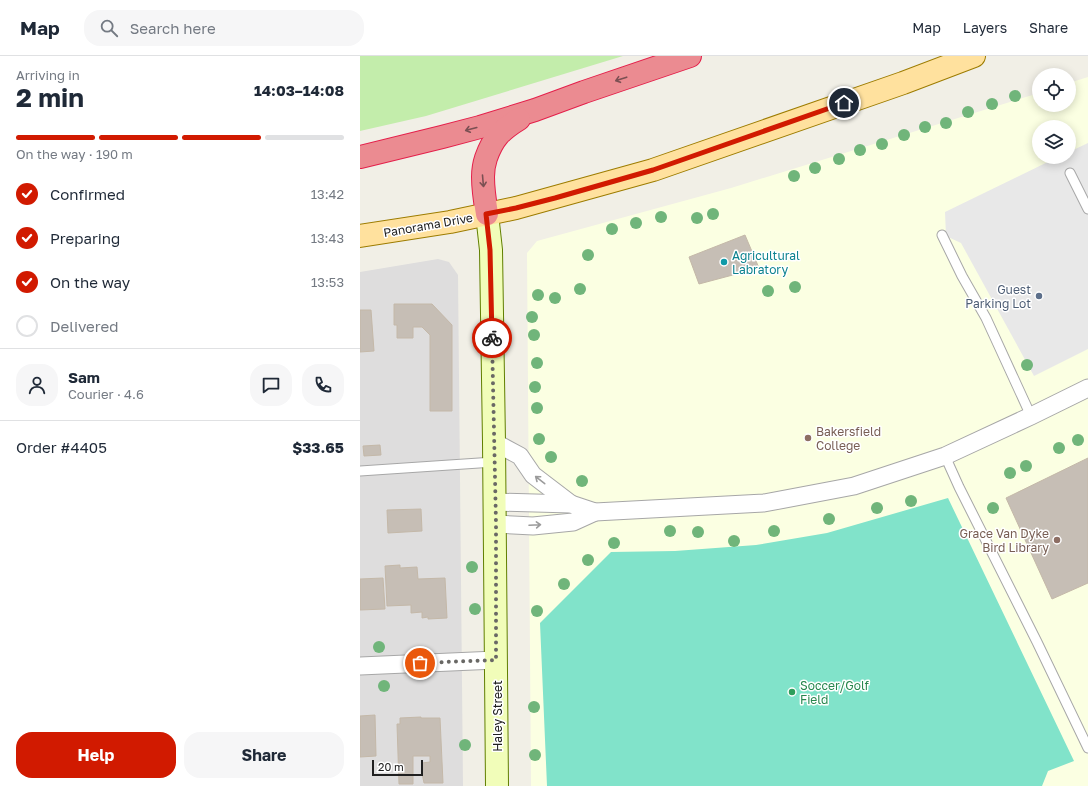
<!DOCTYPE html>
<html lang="en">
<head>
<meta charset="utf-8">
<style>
  :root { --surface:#fff; --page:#f6f6f7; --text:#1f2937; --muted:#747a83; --line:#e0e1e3; --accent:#d11a00 }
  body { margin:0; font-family:"Golos Text",sans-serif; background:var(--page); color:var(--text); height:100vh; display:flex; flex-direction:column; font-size:15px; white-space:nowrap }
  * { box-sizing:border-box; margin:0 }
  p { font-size:13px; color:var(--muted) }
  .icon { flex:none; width:22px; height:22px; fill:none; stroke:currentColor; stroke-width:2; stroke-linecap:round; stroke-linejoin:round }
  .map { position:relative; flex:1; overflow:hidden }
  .drawer { display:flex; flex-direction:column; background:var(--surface); width:360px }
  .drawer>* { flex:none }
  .controls { position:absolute; left:672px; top:12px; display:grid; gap:8px }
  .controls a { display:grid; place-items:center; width:44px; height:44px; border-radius:50%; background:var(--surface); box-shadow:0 2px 10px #0003; font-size:20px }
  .scale { position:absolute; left:12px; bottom:10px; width:51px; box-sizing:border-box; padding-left:4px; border:2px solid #202020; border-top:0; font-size:11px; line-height:14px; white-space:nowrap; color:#202020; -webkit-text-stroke:3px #fff; paint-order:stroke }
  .pin { position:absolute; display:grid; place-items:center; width:34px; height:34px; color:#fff; margin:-17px; border:2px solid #fff; border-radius:50%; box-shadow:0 1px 4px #0007 }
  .courier { position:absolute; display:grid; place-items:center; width:40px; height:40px; margin:-20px; border:3px solid #d11a00; border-radius:50%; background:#fff; color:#222; box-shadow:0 1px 5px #0007 }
  .summary em { font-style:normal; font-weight:700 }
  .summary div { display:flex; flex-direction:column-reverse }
  .summary { display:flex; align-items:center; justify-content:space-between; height:68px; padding:0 16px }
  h1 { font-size:26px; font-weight:700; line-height:30px }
  .bar { display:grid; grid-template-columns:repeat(4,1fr); gap:6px 4px; align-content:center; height:48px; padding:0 16px }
  .bar i { height:5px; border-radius:3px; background:var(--line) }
  .bar .current { background:var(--accent) }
  .bar p { grid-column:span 4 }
  .line { display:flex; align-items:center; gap:10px; padding:0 16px; border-top:1px solid var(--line) }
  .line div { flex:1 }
  .round { display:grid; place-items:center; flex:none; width:42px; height:42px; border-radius:16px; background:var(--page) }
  ol { padding:0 16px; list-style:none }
  li { display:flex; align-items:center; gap:12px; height:44px }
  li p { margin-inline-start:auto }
  li .icon { padding:4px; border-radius:50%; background:var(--accent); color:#fff; stroke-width:4 }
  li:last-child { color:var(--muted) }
  li i { width:22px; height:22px; border:2px solid var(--line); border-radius:50% }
  .button { display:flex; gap:8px; margin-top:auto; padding:8px 16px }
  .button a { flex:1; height:46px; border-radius:16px; background:var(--accent); color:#fff; font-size:16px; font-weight:700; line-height:46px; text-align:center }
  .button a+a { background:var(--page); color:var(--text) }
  header { display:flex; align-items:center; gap:24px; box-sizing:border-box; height:56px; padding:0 20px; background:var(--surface); border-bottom:1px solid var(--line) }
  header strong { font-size:19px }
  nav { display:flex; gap:22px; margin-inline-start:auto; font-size:14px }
  .search { width:280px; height:36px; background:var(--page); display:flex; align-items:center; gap:10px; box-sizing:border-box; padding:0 14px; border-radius:16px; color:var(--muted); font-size:15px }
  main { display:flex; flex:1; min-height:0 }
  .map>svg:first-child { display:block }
  .residential { fill:#dedddd }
  .education { fill:#fbffe2; fill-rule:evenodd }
  .grass { fill:#c3edab }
  .pitch { fill:#81e3ca }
  .parking { fill:#e8e8e8 }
  .building { fill:#c6beb5; stroke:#c4b8a8 }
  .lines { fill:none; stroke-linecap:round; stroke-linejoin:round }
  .lane-casing { stroke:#a7a7a7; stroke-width:11 }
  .street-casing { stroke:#a7a7a7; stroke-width:19 }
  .secondary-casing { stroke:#617f00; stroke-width:24 }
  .primary-casing { stroke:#9d7c00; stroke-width:24 }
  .highway-casing { stroke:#e41f4a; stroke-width:24 }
  .lane { stroke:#fff; stroke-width:9 }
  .street { stroke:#fff; stroke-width:17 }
  .secondary { stroke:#f1fdb9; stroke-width:22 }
  .primary { stroke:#ffe19e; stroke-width:22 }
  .highway { stroke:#eb8b91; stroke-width:22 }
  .tree { fill:#70b57a }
  .oneway { stroke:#7b5053 }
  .oneway2 { stroke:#9b9b9b }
  .done { stroke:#696865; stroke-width:4; stroke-dasharray:0 7.2 }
  .route { stroke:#d11a00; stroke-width:5 }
  .culture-dot { fill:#0f9aa8; stroke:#fff; stroke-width:1.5 }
  .service-dot { fill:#5c6f8a; stroke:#fff; stroke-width:1.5 }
  .education-dot { fill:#8d6e63; stroke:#fff; stroke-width:1.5 }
  .leisure-dot { fill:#2e9e5b; stroke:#fff; stroke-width:1.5 }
  .labels { text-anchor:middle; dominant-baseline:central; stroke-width:3; stroke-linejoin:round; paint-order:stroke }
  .street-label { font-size:12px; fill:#202020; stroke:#fff }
  .culture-label { font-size:12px; fill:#0d838f; stroke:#fff; text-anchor:start }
  .service-label { font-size:12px; fill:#4e5e75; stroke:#fff; text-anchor:end }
  .education-label { font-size:12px; fill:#785e54; stroke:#fff; text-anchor:start }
  .leisure-label { font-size:12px; fill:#27864d; stroke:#fff; text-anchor:start }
</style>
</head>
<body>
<header>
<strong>Map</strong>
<div class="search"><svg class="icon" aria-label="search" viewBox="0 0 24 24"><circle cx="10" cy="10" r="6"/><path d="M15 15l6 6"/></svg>Search here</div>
<nav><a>Map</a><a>Layers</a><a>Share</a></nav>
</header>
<main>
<section class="drawer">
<div class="summary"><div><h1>2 min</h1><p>Arriving in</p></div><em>14:03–14:08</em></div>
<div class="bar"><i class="current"></i><i class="current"></i><i class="current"></i><i></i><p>On the way · 190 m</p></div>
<ol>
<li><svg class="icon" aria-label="check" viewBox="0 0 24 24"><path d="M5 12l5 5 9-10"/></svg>Confirmed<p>13:42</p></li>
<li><svg class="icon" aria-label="check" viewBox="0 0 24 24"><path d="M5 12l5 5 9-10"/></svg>Preparing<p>13:43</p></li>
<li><svg class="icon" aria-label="check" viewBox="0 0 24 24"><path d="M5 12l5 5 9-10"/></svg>On the way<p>13:53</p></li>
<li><i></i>Delivered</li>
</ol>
<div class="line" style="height:72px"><a class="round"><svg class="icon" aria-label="person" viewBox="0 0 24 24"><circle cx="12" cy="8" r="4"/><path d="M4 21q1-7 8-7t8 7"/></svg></a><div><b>Sam</b><p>Courier · 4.6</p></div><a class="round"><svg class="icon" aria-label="chat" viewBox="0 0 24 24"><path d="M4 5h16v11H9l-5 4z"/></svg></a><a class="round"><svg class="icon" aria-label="phone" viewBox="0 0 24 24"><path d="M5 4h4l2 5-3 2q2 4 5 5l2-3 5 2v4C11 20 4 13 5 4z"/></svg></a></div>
<div class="line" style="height:52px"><div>Order #4405</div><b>$33.65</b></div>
<div class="button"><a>Help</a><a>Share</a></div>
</section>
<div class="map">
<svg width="728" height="730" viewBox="0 0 728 730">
  <rect width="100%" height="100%" fill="#f1efe6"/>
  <polygon class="residential" points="78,203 89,206 98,219 103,730 0,730 0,216"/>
  <path class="education" d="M728,21v709h-557l-4,-533 10,-12 194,-53 308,-95v12h30v-22zM679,71h30v30h-30z"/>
  <polygon class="grass" points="0,0 263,0 66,60 0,75"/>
  <polygon class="pitch" points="588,442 714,705 688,715 682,730 187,730 180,567 251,496 315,495 396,489 467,477"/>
  <polygon class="parking" points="728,87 728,293 674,320 601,187 586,180 585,156 698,101 709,101 709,96"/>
  <g class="building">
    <polygon points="385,179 399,212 339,228 329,201"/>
    <polygon points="34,248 72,248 92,269 92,355 70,355 70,279 62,271 53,271 53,282 37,282 37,269 34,269"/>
    <polygon points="0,254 11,254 14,295 0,296"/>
    <polygon points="20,389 21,399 4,400 3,390"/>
    <polygon points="728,402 728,527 692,543 646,442"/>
    <polygon points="61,453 62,475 28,477 27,454"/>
    <polygon points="40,509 40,512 57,511 58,523 85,522 87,562 68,563 68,561 62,562 62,556 51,557 51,549 27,550 25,510"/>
    <polygon points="23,522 25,553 0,554 0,523"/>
    <polygon points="15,659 16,700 0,701 0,660"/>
    <polygon points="61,661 61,662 80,662 83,727 64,727 62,717 62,707 70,706 70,700 53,700 53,728 39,728 37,668 40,668 40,662"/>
  </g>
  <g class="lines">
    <defs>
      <g id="lane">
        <polyline points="710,117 728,153"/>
        <polyline points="582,179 602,220 626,262 671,360"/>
        <polyline points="585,400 599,431 677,586 728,692"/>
        <polyline points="0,415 134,406"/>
      </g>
      <g id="street">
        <polyline points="134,386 160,400 173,419 211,448"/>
        <polyline points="134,446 211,448 235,456 404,447 494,430 585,400 671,360 728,332"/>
        <polyline points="136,468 173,470 213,466 235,456"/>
        <polyline points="0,610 136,604"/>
      </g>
      <polyline id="secondary" points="127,158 131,194 134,386 137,730"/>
      <polyline id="primary" points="0,180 90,166 156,152 293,114 543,27 614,0"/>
      <g id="highway">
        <polyline points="0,101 82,81 120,71 175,54 224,36 330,0"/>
        <path d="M127,158c-2,-12 -4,-25 -4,-37 0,-6 1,-13 3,-19 7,-20 15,-28 33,-39"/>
      </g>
    </defs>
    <use href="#lane" class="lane-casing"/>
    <use href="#street" class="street-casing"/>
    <use href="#secondary" class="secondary-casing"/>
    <use href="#primary" class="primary-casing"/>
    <use href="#highway" class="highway-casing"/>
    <use href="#lane" class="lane"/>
    <use href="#street" class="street"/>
    <use href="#secondary" class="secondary"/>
    <use href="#primary" class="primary"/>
    <use href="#highway" class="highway"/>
  </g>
  <g class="tree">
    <circle cx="655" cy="40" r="6"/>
    <circle cx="632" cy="48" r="6"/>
    <circle cx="608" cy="56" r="6"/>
    <circle cx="586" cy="67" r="6"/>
    <circle cx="565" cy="71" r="6"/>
    <circle cx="544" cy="79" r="6"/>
    <circle cx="522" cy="88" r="6"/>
    <circle cx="500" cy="94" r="6"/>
    <circle cx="479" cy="103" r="6"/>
    <circle cx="455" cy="112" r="6"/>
    <circle cx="434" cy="120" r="6"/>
    <circle cx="353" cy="158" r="6"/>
    <circle cx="301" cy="161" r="6"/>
    <circle cx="337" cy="162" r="6"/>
    <circle cx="276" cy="167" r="6"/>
    <circle cx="252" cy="173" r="6"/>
    <circle cx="228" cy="199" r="6"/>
    <circle cx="435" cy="231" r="6"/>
    <circle cx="220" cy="233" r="6"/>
    <circle cx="408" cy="235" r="6"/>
    <circle cx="178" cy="239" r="6"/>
    <circle cx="195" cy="242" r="6"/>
    <circle cx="172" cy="261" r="6"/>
    <circle cx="174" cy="279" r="6"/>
    <circle cx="177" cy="307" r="6"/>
    <circle cx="667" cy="309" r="6"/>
    <circle cx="175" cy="331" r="6"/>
    <circle cx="177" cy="352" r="6"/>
    <circle cx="179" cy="383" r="6"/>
    <circle cx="718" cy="384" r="6"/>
    <circle cx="699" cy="392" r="6"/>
    <circle cx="191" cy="401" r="6"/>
    <circle cx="666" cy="410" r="6"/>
    <circle cx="650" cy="417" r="6"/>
    <circle cx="222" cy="425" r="6"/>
    <circle cx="551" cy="445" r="6"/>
    <circle cx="517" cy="452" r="6"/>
    <circle cx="633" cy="452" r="6"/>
    <circle cx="469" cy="463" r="6"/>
    <circle cx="310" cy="475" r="6"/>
    <circle cx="414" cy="475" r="6"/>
    <circle cx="338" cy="476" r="6"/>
    <circle cx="374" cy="485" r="6"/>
    <circle cx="254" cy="487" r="6"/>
    <circle cx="228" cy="504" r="6"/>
    <circle cx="112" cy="511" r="6"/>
    <circle cx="204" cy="528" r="6"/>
    <circle cx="115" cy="553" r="6"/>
    <circle cx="177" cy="555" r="6"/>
    <circle cx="19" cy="591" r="6"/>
    <circle cx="24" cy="630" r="6"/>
    <circle cx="174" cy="651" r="6"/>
    <circle cx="105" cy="689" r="6"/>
    <circle cx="175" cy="699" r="6"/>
  </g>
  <defs><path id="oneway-shaft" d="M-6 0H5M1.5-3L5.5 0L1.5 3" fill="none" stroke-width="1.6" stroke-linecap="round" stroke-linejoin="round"/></defs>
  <g class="oneway">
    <use href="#oneway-shaft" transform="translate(261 23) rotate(162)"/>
    <use href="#oneway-shaft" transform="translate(111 73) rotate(165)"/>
    <use href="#oneway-shaft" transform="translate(123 125) rotate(85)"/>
  </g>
  <g class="oneway2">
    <use href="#oneway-shaft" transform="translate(180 424) rotate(-142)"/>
    <use href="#oneway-shaft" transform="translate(175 469) rotate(-3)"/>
  </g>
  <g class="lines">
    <polyline class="done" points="60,607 136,604 136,468 132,282"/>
    <polyline class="route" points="132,282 130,194 126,158 156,152 195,142 293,114 484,47"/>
  </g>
  <circle class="culture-dot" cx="364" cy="206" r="4"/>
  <circle class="service-dot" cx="679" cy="240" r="4"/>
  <g class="education-dot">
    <circle cx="448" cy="382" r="4"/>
    <circle cx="697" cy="484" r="4"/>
  </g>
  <circle class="leisure-dot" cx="432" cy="636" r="4"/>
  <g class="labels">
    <g class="street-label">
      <text transform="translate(68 169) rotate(-10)">Panorama Drive</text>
      <text transform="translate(137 660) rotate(-90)">Haley Street</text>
    </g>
    <g class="culture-label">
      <text x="372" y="199">Agricultural<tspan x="372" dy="14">Labratory</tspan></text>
    </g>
    <g class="service-label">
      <text x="671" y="233">Guest<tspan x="671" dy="14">Parking Lot</tspan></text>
    </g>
    <g class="education-label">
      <text x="456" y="375">Bakersfield<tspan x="456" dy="14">College</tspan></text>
      <text x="689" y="477" text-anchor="end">Grace Van Dyke<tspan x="689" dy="14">Bird Library</tspan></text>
    </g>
    <g class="leisure-label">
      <text x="440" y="629">Soccer/Golf<tspan x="440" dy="14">Field</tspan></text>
    </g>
  </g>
</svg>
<div class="controls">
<a><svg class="icon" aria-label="locate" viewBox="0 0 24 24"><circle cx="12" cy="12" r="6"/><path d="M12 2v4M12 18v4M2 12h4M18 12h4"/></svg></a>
<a><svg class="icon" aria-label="layers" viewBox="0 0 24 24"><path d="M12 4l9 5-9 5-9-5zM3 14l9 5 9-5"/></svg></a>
</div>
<div class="scale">20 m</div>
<div class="pin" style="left:60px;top:607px;background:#ea580c"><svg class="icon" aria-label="bag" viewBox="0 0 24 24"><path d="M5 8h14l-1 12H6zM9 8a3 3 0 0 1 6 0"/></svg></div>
<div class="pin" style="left:484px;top:47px;background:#1f2937"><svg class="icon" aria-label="home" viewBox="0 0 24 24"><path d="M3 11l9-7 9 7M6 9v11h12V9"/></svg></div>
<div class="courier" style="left:132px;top:282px"><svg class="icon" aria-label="bike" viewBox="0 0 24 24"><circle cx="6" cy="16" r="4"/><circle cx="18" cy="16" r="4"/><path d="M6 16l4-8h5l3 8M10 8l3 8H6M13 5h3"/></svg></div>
</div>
</main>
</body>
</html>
